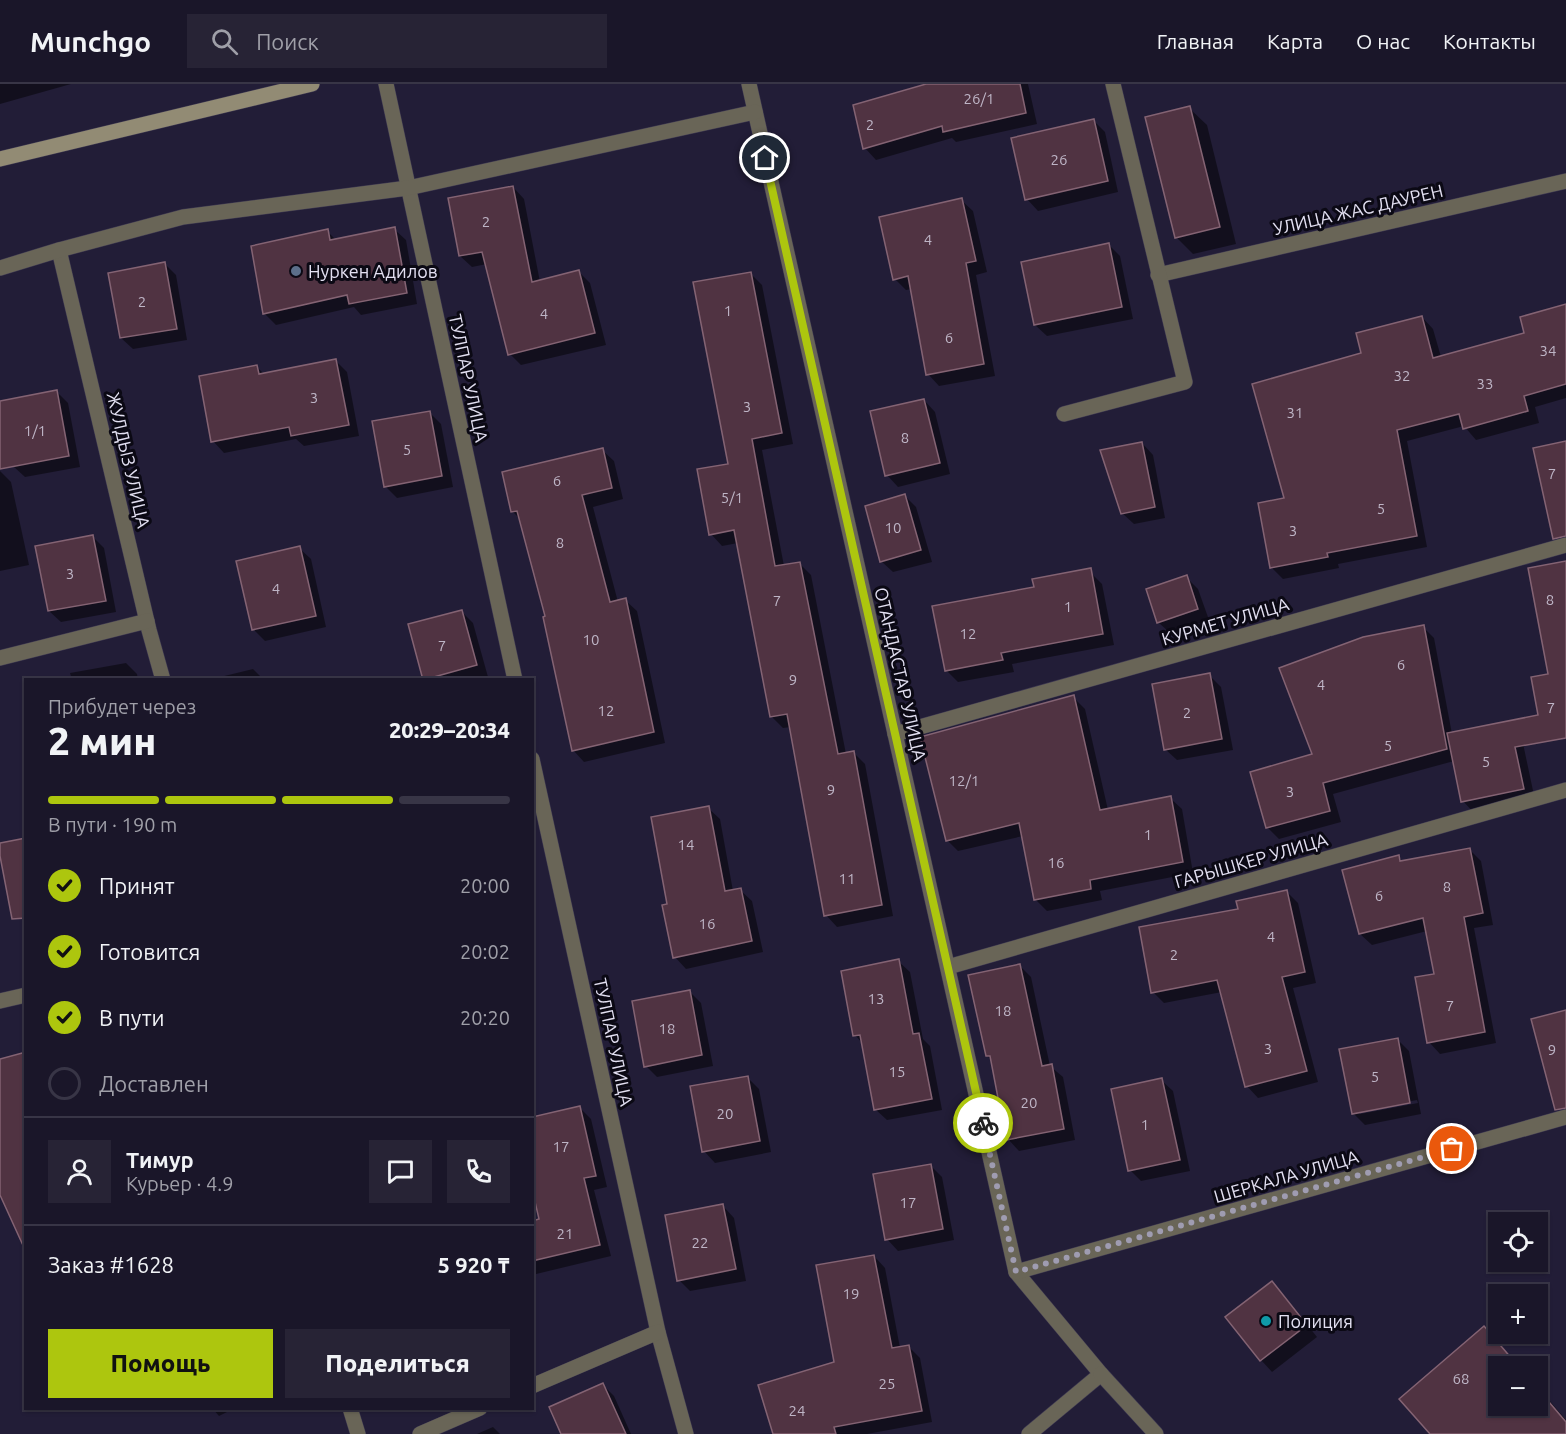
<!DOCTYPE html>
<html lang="ru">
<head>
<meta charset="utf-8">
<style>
  :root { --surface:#1a1629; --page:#272335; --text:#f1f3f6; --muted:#9f9fa8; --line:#383546; --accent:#adc60e }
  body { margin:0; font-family:Ubuntu,sans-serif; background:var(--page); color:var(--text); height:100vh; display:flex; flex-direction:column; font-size:22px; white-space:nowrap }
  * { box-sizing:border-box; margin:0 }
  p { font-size:20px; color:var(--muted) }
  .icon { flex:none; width:33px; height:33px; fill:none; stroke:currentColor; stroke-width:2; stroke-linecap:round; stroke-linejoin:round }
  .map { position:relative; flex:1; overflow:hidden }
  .details { position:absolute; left:24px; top:594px; width:510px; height:732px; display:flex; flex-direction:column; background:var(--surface); border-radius:0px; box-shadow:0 2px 4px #0004,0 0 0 2px var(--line) }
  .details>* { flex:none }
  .tools { position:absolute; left:1488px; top:1128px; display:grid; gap:12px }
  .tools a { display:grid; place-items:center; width:60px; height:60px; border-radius:0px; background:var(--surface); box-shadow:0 2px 4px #0004,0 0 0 2px var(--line); font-size:30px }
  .pin { position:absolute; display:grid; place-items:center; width:51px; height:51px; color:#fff; margin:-26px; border:3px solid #fff; border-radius:50%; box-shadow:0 2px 6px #0007 }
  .courier { position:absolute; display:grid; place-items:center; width:60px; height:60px; margin:-30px; border:4px solid #adc60e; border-radius:50%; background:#fff; color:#222; box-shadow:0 2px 8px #0007 }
  .overview em { font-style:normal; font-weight:800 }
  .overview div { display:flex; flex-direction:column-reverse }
  .overview { display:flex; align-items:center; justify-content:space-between; height:102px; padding:0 24px }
  h1 { font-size:39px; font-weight:800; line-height:45px }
  .bar { display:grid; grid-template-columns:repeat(4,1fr); gap:9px 6px; align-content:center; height:72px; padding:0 24px }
  .bar i { height:8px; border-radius:4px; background:var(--line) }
  .bar .selected { background:var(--accent) }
  .bar p { grid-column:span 4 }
  .line { display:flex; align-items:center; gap:15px; padding:0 24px; border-top:2px solid var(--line) }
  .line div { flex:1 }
  .round { display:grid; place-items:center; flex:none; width:63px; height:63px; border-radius:0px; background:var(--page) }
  ol { padding:0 24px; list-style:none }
  li { display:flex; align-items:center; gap:18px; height:66px }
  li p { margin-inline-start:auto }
  li .icon { padding:6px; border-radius:50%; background:var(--accent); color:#111; stroke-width:4 }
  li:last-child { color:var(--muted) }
  li i { width:33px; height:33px; border:3px solid var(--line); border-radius:50% }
  .action { display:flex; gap:12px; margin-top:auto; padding:12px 24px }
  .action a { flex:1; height:69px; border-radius:0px; background:var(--accent); color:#111; font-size:24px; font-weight:800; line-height:69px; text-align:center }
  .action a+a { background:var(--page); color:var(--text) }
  header { display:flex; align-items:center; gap:36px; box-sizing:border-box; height:84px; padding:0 30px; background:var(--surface); border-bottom:2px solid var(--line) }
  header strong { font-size:28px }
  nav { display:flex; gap:33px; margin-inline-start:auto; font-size:21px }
  .search { width:420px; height:54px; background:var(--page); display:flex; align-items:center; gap:15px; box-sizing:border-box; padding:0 21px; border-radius:0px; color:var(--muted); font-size:22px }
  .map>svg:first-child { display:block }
  .shadow { fill:#0007; fill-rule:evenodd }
  .building { fill:#503342; stroke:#846373; stroke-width:1.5 }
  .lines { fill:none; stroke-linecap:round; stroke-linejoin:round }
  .street-casing { stroke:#3d3851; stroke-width:16 }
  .secondary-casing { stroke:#3d3851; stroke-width:16 }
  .street { stroke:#696557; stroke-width:15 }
  .secondary { stroke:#928b74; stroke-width:15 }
  .done { stroke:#9f9cb1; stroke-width:6; stroke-dasharray:0 10.8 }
  .route { stroke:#adc60e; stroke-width:8 }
  .service-dot { fill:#5c6f8a; stroke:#0b0914; stroke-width:2 }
  .culture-dot { fill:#0f9aa8; stroke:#0b0914; stroke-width:2 }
  .labels { text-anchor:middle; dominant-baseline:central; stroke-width:6; stroke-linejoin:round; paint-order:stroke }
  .number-label { font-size:15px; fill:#beb5c6 }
  .street-label { font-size:18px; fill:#e3e0f2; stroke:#0b0914 }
  .poi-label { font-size:18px; fill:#e3e0f2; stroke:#0b0914; text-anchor:start }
</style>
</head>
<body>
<header>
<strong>Munchgo</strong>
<div class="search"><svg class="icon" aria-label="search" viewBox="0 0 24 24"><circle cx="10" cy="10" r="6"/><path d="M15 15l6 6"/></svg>Поиск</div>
<nav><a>Главная</a><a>Карта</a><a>О нас</a><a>Контакты</a></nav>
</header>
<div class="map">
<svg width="1566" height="1350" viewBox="0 0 1566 1350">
  <rect width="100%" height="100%" fill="#221d37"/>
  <g class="shadow">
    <polygon points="0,0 71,0 0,20"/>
    <polygon points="931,0 1028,0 1037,40 956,58 952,54 876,76 865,64"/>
    <polygon points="1189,24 1207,41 1236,160 1193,170 1176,153"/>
    <polygon points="1093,36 1105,48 1118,108 1038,127 1027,115"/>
    <polygon points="513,103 524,115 540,198 579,188 590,199 606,261 521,281 510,270 487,180 472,183 460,172"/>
    <polygon points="961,116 973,127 987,188 976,191 995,292 939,302 928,290 912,205 906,206 895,195"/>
    <polygon points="394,145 406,156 417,220 361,231 354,223 276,241 264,229 327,147 336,156"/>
    <polygon points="1109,161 1120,172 1133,235 1047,252 1035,241"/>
    <polygon points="164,179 176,191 187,256 133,265 121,254"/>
    <polygon points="750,189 762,201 793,360 762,366 784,482 799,479 811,491 846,670 854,669 865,680 893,832 837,843 826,831 791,643 783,644 772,633 738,459 722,462 711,450 730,381"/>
    <polygon points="1566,222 1566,314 1535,323 1539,339 1476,356 1464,342 1407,357 1427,463 1338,480 1339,484 1283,495 1272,484 1286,415 1363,270 1422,233 1433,245 1441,273 1526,250"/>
    <polygon points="336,277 347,288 359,352 304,362 296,355 224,369 213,357 257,283 264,290"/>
    <polygon points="57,308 68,319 80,383 25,393 13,382"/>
    <polygon points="924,316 935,328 950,390 898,403 887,391"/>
    <polygon points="429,328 441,340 453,403 397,414 385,402"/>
    <polygon points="1142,359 1153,371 1165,434 1134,440 1122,429"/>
    <polygon points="602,366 614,377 623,415 593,423 618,518 625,516 637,527 665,659 584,678 573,666 547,534 521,436 513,428"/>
    <polygon points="0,387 11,398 29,481 0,487"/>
    <polygon points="905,412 916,423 932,478 893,488 881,477"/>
    <polygon points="93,453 104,464 116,528 61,538 49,527"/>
    <polygon points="299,464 311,475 326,543 265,557 254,546 238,478"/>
    <polygon points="1090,488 1102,500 1114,561 1012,580 1014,588 958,598 946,586 1036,504"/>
    <polygon points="1186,493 1198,505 1209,536 1170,549 1158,538"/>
    <polygon points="461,527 473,539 488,593 478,596 425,596"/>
    <polygon points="1423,543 1434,554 1452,650 1521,650 1535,716 1474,729 1463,717 1454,677 1333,710 1341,738 1279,755 1267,743 1314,671"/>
    <polygon points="126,579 137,590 138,596 72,596 70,589"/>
    <polygon points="253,585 264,596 208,596"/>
    <polygon points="1209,591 1221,603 1233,666 1177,676 1165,665"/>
    <polygon points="1073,613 1085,625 1108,726 1170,714 1182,725 1193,789 1100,807 1102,816 1047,827 1035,815 1023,752 958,767 947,756"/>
    <polygon points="708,724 720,735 733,807 740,806 752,817 763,868 686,885 675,873 669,821"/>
    <polygon points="1470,766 1481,777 1493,841 1474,844 1496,959 1440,970 1429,958 1435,891 1427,847 1372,861 1360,850 1398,773 1403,778"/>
    <polygon points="1287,808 1298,819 1316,899 1293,904 1318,998 1258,1014 1247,1002 1222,908 1164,919 1153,908 1240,826"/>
    <polygon points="898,877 910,888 923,955 930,962 942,1026 887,1036 875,1025 863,960 855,951"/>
    <polygon points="1019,881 1031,893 1050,982 1063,993 1075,1056 1019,1067 1008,1055 993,977 987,972"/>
    <polygon points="689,907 701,919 713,982 657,993 646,982"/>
    <path d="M1397,955l12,12 12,63 -56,11 -12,-12zM1417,1016l1,3 -58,11v-3z"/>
    <polygon points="747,993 759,1005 771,1068 715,1079 704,1067"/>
    <polygon points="1161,996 1173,1007 1190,1087 1141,1097 1130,1086"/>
    <polygon points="580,1024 591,1035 607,1103 594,1106 611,1172 532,1191 532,1138 541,1136"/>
    <polygon points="930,1081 942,1093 954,1156 898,1167 887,1155"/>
    <polygon points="723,1122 734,1134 746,1197 690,1207 679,1196"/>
    <polygon points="874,1172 885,1184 900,1264 909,1263 920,1274 932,1338 867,1350 774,1350 836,1279"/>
    <polygon points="1272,1199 1283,1210 1317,1253 1272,1288 1261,1276 1227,1233"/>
    <polygon points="1484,1245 1520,1282 1498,1282 1498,1322 1538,1322 1538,1303 1566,1336 1566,1350 1432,1350"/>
    <polygon points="603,1301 614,1312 631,1350 563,1350"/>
    <polygon points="212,1324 235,1324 219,1332"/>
    <polygon points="493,1343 500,1350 477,1350"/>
  </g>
  <g class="building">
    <polygon points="926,0 1020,0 1026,29 943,48 942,42 863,65 853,21"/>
    <polygon points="1190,22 1220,143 1175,154 1145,33"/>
    <polygon points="1094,35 1108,97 1025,116 1011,54"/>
    <polygon points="513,102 532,198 579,186 595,249 508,271 482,168 459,172 448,114"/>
    <polygon points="962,114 976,177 966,179 984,280 926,291 908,192 893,196 879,133"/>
    <polygon points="395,143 407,209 349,220 347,211 263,230 251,162 328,145 330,156"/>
    <polygon points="1109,159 1122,223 1034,241 1021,178"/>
    <polygon points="165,178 177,245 120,254 108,189"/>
    <polygon points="751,188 782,349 752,355 775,482 800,478 838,670 854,667 882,821 824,832 787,630 770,633 734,446 709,451 697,385 728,380 693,198"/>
    <polygon points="1566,220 1566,300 1524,312 1528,327 1463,345 1459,330 1397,346 1417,452 1327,469 1328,473 1270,484 1258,419 1284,414 1252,300 1361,269 1356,249 1422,232 1433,274 1524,249 1520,233"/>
    <polygon points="336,275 349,341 291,352 289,343 211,358 199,292 257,281 259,290"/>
    <polygon points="57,306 69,372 0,385 0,317"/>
    <polygon points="924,315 940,379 885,392 870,327"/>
    <polygon points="430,327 442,392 384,403 372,337"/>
    <polygon points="1566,357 1566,452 1553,455 1533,364"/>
    <polygon points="1142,358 1155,423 1121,430 1100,366"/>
    <polygon points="603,364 612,404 582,411 610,518 626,514 654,648 572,667 543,533 545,532 517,427 511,428 502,388"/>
    <polygon points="905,410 921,466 880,478 865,422"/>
    <polygon points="93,451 106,517 48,527 35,462"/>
    <polygon points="300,462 316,532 252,546 236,477"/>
    <polygon points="1566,477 1566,654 1515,663 1524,705 1461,718 1447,649 1538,631 1531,593 1548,590 1528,484"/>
    <polygon points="1091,484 1103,550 1001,569 1003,576 945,587 932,522 1034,503 1032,495"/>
    <polygon points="1187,491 1198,525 1157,539 1146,505"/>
    <polygon points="462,526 477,581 423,596 408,540"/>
    <polygon points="1424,541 1447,665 1323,699 1330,727 1266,744 1250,688 1312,670 1279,584 1363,553"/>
    <polygon points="1210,589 1222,655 1164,666 1152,600"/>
    <polygon points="1074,611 1100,726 1171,712 1183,778 1090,796 1091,805 1034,816 1019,739 946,757 920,653"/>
    <polygon points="709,722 725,807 741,804 752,857 673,874 662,821 667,820 651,733"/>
    <polygon points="26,754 26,834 12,835 0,772 0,759"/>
    <polygon points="1470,764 1483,829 1464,833 1485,948 1427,959 1415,893 1434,890 1423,834 1359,850 1342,786 1399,771 1400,777"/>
    <polygon points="1287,806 1305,888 1282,893 1307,987 1245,1003 1217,896 1151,909 1139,843 1238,825 1236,817"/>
    <polygon points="899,875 913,950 919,949 932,1015 874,1026 860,951 853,952 841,887"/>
    <polygon points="1020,880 1042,982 1052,980 1064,1045 1006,1056 990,972 986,972 968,891"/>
    <polygon points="690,906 702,971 644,983 632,917"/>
    <polygon points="1566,926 1566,1024 1555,1026 1531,935"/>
    <polygon points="1398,954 1410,1019 1352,1030 1339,965"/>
    <polygon points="26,968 26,1168 0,1111 0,975"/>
    <polygon points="748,992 760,1057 702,1068 690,1002"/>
    <polygon points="1162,994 1180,1076 1128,1087 1111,1005"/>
    <polygon points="580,1022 596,1092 584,1094 600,1161 532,1177 532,1137 539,1135 532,1105 532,1033"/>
    <polygon points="931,1080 943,1145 885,1156 873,1090"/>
    <polygon points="723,1120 736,1185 677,1197 665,1131"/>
    <polygon points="874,1171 892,1264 909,1261 922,1327 834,1343 836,1350 773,1350 758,1301 834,1278 816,1181"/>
    <polygon points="1272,1197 1307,1241 1260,1277 1225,1233"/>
    <polygon points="1484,1242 1518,1282 1498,1282 1498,1322 1538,1322 1538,1305 1566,1338 1566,1350 1430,1350 1399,1315"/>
    <polygon points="603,1299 626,1350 561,1350 549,1323"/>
  </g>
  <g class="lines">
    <defs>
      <g id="street">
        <polyline points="386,0 515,596"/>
        <polyline points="749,0 1016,1188 1101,1290 1029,1350"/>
        <polyline points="59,166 149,546 163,596"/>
        <polyline points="0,184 59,166 183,133 408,104 755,28"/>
        <polyline points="1158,191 1566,97"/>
        <polyline points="1064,330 1185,298 1113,0"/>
        <polyline points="0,574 147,537"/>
        <polyline points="895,650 1566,461"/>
        <polyline points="532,675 658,1248 686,1350"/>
        <polyline points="948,883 1566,706"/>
        <polyline points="0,917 26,911"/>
        <polyline points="1016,1188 1566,1033"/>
        <polyline points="1101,1290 1156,1350"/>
        <polyline points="532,1302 658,1248"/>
        <polyline points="350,1324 358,1350"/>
        <polyline points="420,1350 480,1324"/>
      </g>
      <polyline id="secondary" points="0,75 312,0"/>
    </defs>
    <use href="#street" class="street-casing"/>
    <use href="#secondary" class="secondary-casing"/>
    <use href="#street" class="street"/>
    <use href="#secondary" class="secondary"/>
  </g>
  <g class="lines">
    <polyline class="done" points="983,1039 1016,1188 1452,1065"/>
    <polyline class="route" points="765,74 983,1039"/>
  </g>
  <circle class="service-dot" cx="296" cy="187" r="6"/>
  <circle class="culture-dot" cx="1266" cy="1237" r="6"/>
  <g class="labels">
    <g class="number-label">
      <text x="979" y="14">26/1</text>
      <text x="870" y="40">2</text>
      <text x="1059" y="75">26</text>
      <text x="486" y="137">2</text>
      <text x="928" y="155">4</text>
      <text x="142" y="217">2</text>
      <text x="728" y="226">1</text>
      <text x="544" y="229">4</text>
      <text x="949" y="253">6</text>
      <text x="1548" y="266">34</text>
      <text x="1402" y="291">32</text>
      <text x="1485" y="299">33</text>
      <text x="314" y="313">3</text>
      <text x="747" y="322">3</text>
      <text x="1295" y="328">31</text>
      <text x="35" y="346">1/1</text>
      <text x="905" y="353">8</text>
      <text x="407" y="365">5</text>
      <text x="1552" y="389">7</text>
      <text x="557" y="396">6</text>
      <text x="732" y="413">5/1</text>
      <text x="1381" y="424">5</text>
      <text x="893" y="443">10</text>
      <text x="1293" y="446">3</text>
      <text x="560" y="458">8</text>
      <text x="70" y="489">3</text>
      <text x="276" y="504">4</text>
      <text x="1550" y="515">8</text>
      <text x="777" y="516">7</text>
      <text x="1068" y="522">1</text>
      <text x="968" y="549">12</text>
      <text x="591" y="555">10</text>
      <text x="442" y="561">7</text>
      <text x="1401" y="580">6</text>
      <text x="793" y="595">9</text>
      <text x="1321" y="600">4</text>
      <text x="1551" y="623">7</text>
      <text x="606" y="626">12</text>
      <text x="1187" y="628">2</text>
      <text x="1388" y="661">5</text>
      <text x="1486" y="677">5</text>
      <text x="964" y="696">12/1</text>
      <text x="831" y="705">9</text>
      <text x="1290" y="707">3</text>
      <text x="1148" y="750">1</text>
      <text x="686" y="760">14</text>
      <text x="1056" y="778">16</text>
      <text x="847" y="794">11</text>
      <text x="1447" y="802">8</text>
      <text x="1379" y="811">6</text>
      <text x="707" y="839">16</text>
      <text x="1271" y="852">4</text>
      <text x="1174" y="870">2</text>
      <text x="876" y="914">13</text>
      <text x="1450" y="921">7</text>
      <text x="1003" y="926">18</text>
      <text x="667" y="944">18</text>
      <text x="1268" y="964">3</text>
      <text x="1552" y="965">9</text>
      <text x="897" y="987">15</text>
      <text x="1375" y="992">5</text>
      <text x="1029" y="1018">20</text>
      <text x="725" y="1029">20</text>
      <text x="1145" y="1040">1</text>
      <text x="561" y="1062">17</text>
      <text x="908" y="1118">17</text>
      <text x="565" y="1149">21</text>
      <text x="700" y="1158">22</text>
      <text x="851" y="1209">19</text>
      <text x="1461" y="1294">68</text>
      <text x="887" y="1299">25</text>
      <text x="797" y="1326">24</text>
    </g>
    <g class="street-label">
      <text transform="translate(1358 125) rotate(-13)">УЛИЦА ЖАС ДАУРЕН</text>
      <text transform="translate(469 294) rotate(78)">ТУЛПАР УЛИЦА</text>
      <text transform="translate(129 376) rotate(77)">ЖУЛДЫЗ УЛИЦА</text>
      <text transform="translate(1225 537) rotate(-16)">КУРМЕТ УЛИЦА</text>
      <text transform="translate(901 590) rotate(77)">ОТАНДАСТАР УЛИЦА</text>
      <text transform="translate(1251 776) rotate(-16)">ГАРЫШКЕР УЛИЦА</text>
      <text transform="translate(614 958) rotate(78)">ТУЛПАР УЛИЦА</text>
      <text transform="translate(1286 1092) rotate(-16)">ШЕРКАЛА УЛИЦА</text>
    </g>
    <g class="poi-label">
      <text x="308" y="187">Нуркен Адилов</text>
      <text x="1278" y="1237">Полиция</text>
    </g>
  </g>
</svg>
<div class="tools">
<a><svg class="icon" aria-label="locate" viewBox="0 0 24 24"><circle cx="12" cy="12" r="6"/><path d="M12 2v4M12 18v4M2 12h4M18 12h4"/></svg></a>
<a>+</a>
<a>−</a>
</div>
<div class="pin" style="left:1452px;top:1065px;background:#ea580c"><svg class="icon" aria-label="bag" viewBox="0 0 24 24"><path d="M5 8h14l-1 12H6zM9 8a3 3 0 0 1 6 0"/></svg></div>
<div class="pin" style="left:765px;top:74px;background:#1f2937"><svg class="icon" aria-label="home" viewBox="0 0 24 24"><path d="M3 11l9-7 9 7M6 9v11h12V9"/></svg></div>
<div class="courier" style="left:983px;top:1039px"><svg class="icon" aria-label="bike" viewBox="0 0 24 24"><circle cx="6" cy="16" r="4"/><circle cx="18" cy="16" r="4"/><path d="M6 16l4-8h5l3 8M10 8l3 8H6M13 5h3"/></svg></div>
<section class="details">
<div class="overview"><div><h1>2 мин</h1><p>Прибудет через</p></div><em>20:29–20:34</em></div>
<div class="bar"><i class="selected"></i><i class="selected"></i><i class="selected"></i><i></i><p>В пути · 190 m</p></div>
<ol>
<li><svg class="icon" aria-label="check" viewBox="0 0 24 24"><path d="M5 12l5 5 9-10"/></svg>Принят<p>20:00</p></li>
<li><svg class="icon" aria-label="check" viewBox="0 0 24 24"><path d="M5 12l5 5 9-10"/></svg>Готовится<p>20:02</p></li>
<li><svg class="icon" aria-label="check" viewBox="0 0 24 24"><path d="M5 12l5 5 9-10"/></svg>В пути<p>20:20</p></li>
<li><i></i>Доставлен</li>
</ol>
<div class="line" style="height:108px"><a class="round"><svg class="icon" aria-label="person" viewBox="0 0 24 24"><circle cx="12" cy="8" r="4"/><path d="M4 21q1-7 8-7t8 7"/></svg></a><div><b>Тимур</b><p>Курьер · 4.9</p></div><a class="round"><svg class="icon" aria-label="chat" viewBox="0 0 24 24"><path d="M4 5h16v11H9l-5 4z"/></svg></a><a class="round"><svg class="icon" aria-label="phone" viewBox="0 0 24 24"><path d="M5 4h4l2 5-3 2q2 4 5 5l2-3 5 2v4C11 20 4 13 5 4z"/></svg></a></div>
<div class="line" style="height:78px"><div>Заказ #1628</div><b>5 920 ₸</b></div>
<div class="action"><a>Помощь</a><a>Поделиться</a></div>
</section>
</div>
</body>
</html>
